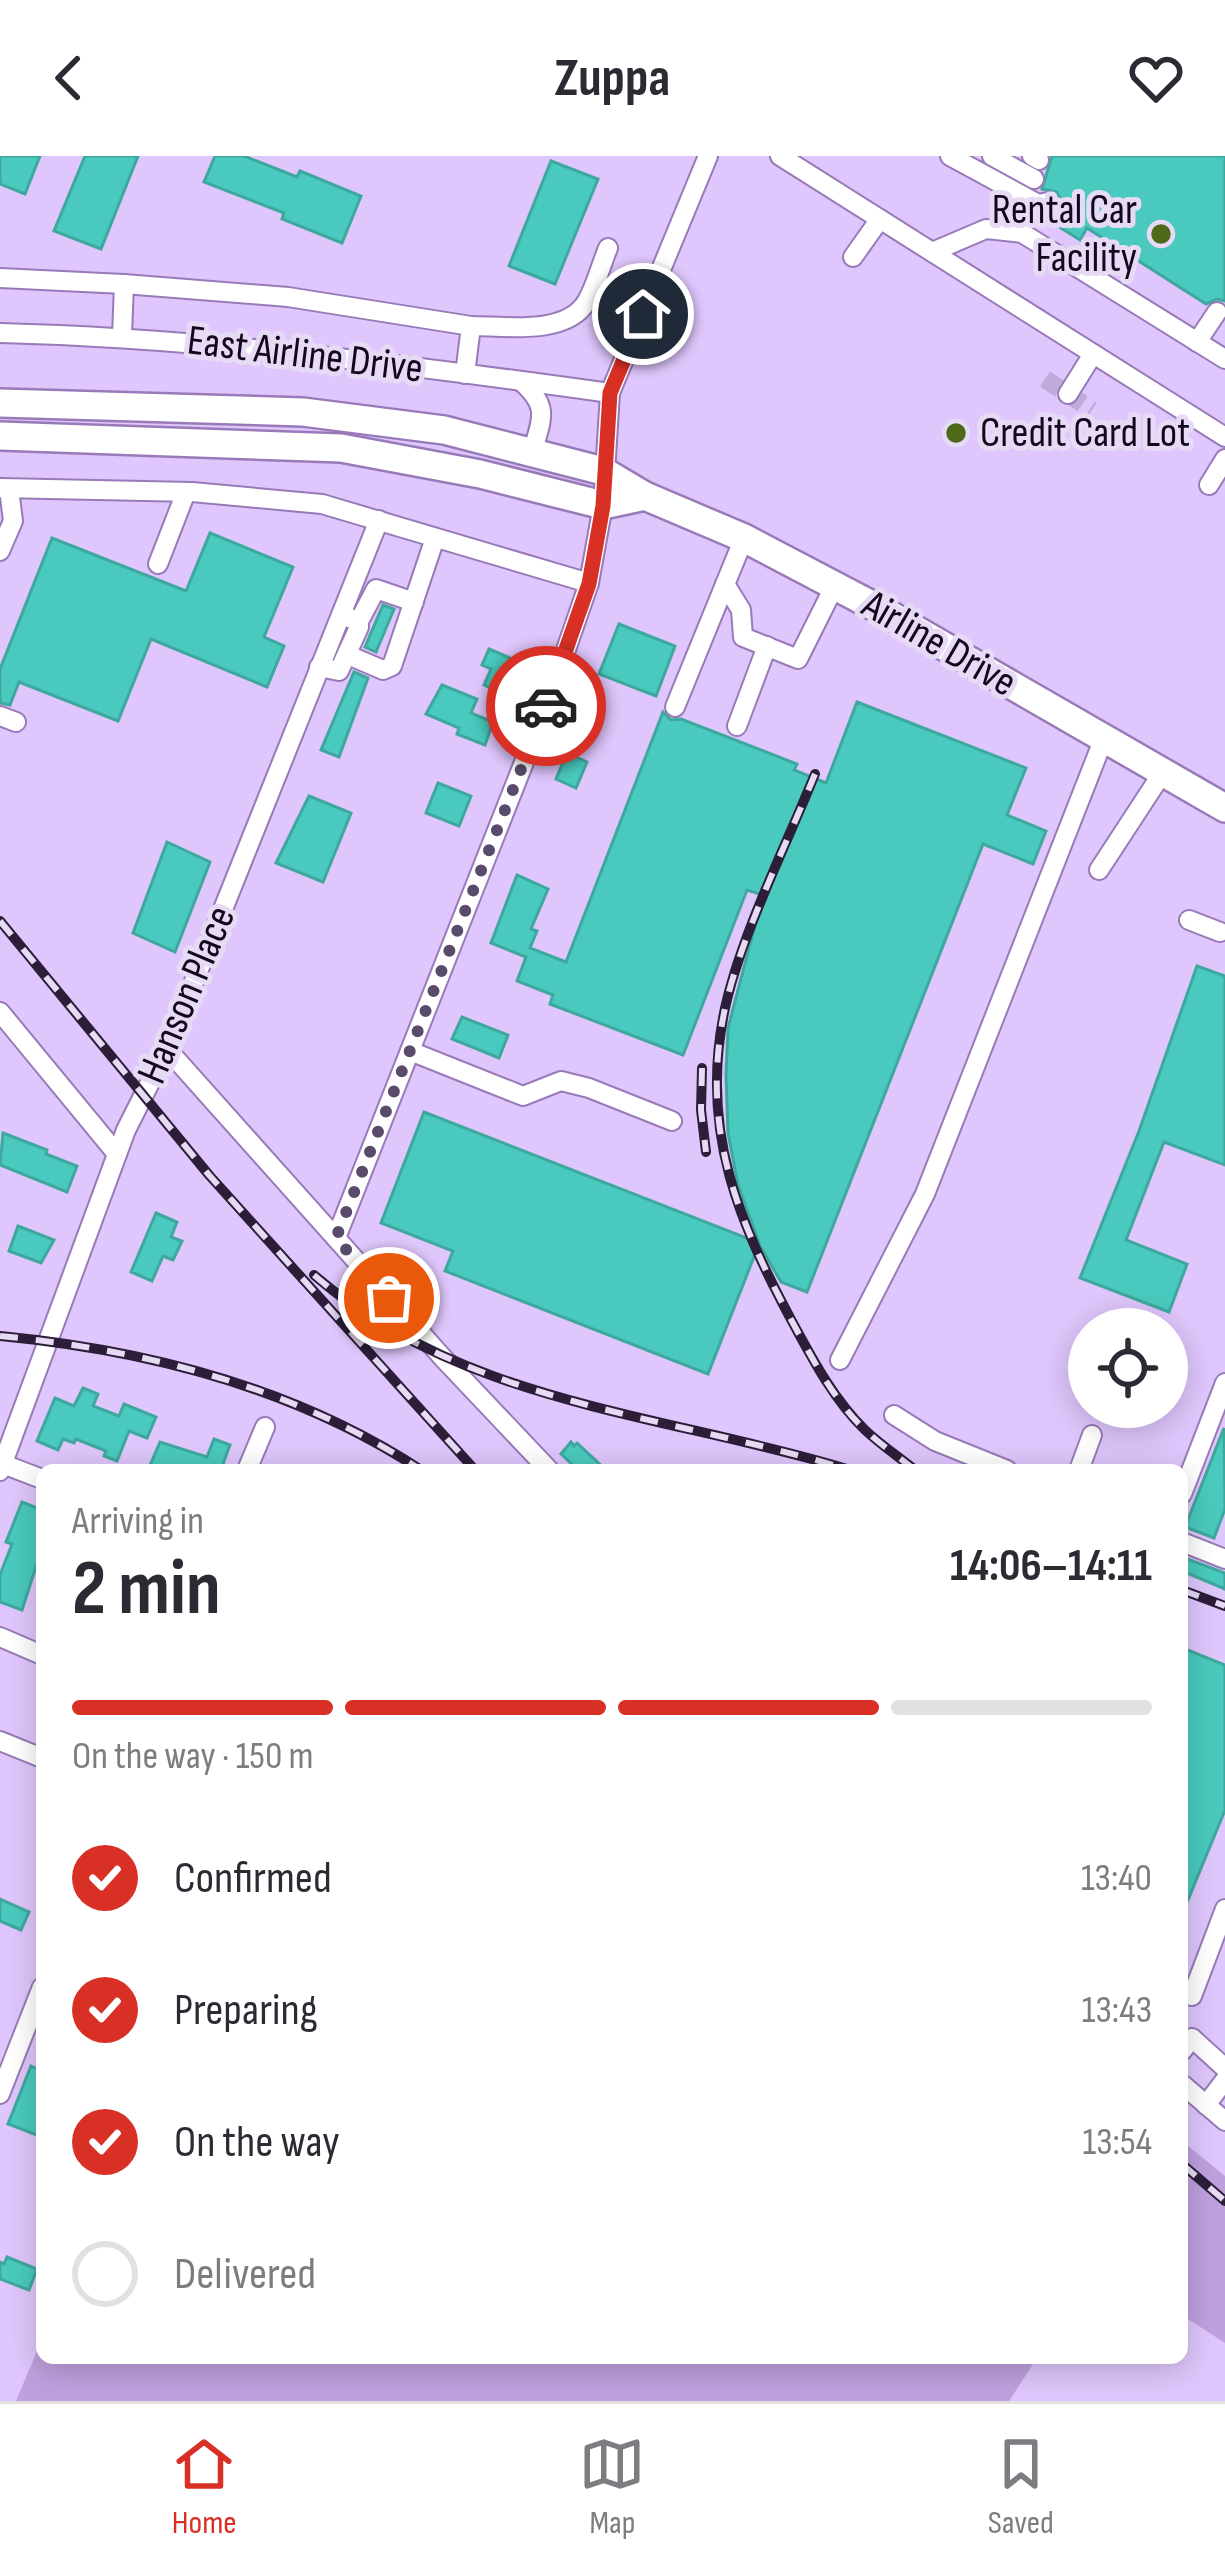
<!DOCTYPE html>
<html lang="en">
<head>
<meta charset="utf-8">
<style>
  :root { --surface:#fff; --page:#f2f2f3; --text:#2b2b33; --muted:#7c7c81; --line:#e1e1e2; --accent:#d93025 }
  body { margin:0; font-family:"Sofia Sans Condensed",sans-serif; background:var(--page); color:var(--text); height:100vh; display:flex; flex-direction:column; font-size:45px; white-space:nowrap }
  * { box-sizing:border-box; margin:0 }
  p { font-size:39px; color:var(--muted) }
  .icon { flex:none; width:66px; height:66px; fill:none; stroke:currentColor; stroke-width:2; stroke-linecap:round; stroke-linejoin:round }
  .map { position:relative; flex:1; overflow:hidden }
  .drawer { position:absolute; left:36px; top:1308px; width:1152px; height:900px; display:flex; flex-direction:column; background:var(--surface); border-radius:18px; box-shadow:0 6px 30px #0003 }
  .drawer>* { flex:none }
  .controls { position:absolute; left:1068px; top:1152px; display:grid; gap:24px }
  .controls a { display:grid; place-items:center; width:120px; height:120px; border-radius:50%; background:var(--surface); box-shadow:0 6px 30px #0003; font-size:60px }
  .pin { position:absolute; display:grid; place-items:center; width:102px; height:102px; color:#fff; margin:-51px; border:6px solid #fff; border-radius:50%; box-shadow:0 3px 12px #0007 }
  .courier { position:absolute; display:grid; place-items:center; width:120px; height:120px; margin:-60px; border:9px solid #d93025; border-radius:50%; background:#fff; color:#222; box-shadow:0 3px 15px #0007 }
  .head em { font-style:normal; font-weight:700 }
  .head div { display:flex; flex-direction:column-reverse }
  .head { display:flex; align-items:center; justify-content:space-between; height:204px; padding:0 36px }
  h1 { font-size:78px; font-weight:700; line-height:90px }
  .bar { display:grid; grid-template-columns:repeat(4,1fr); gap:18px 12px; align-content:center; height:144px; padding:0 36px }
  .bar i { height:15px; border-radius:9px; background:var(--line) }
  .bar .on { background:var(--accent) }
  .bar p { grid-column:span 4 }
  ol { padding:0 36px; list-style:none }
  li { display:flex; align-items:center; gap:36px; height:132px }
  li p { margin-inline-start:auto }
  li .icon { padding:12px; border-radius:50%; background:var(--accent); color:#fff; stroke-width:4 }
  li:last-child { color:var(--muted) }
  li i { width:66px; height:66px; border:6px solid var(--line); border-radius:50% }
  header { display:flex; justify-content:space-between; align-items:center; height:156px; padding:0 36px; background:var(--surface); font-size:54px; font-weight:700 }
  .dock { display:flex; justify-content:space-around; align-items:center; height:168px; border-top:3px solid var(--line); background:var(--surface); font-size:33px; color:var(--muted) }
  .dock a { display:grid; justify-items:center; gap:6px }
  .dock .on { color:var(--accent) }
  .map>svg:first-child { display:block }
  .green { fill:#bea0de }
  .building { fill:#4acabe; stroke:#3fa89e; stroke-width:3 }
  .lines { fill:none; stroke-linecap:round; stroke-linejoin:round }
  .minor-tunnel { stroke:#c0a9db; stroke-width:18; stroke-dasharray:18 9; stroke-linecap:butt }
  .minor-casing { stroke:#987ab8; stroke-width:22 }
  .highway-casing { stroke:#987ab8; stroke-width:32 }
  .minor { stroke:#fff; stroke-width:18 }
  .highway { stroke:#fff; stroke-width:27 }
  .rail-casing { stroke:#2c1e39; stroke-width:10 }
  .rail { stroke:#e6daf5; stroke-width:6; stroke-dasharray:18; stroke-linecap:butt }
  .done { stroke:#5a4a6c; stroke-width:12; stroke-dasharray:0 21.6 }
  .route { stroke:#d93025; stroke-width:15 }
  .poi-dot { fill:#4f691a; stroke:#e6daf5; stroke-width:4.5 }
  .labels { text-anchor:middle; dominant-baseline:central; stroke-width:10; stroke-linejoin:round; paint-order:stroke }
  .poi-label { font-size:42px; fill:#13071e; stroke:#e6daf5; text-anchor:end }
  .street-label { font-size:42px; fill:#13071e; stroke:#e6daf5 }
</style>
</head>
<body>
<header><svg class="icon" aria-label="back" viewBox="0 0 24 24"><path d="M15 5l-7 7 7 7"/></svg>Zuppa<svg class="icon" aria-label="heart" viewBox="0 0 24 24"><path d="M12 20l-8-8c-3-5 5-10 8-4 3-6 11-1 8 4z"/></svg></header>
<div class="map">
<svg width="1225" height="2245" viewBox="0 0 1225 2245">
  <rect width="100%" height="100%" fill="#dfc6fc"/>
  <g class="green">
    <polygon points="1182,1985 1225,2020 1225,2187 1182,2159"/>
    <polygon points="42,2183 42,2202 1037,2202 1009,2245 16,2245"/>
  </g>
  <g class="building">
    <polygon points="0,0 40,0 25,38 0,28"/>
    <polygon points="85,0 138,0 101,93 54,75"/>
    <polygon points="215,0 244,0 297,21 300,15 361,40 342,87 282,63 284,57 204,26"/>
    <polygon points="1052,0 1225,0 1225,145 1217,143 1206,148 1087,72 1080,84 1061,72 1069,59 1059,53 1061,45 1057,36 1042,33"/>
    <polygon points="551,5 598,23 555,128 509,110"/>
    <polygon points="210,377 293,411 264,481 284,490 267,531 151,483 118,565 19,526 10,549 0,547 0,513 52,382 186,435"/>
    <polygon points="383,449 394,453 376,496 365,491"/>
    <polygon points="619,468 675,490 656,540 599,518"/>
    <polygon points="489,493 524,508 510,540 484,529 491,513 482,509"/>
    <polygon points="354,516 368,522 339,601 321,594"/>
    <polygon points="442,529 477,543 471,557 493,566 485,589 457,578 459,572 426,558"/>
    <polygon points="857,546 1026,612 1007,659 1046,675 1033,708 983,688 807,1136 781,1126 759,1088 708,1218 445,1115 453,1095 381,1067 424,956 759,1087 738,1029 728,977 726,919 728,872 763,739 747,734 683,899 550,848 553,839 517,825 526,801 491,787 517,719 548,733 531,773 537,775 530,792 566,806 663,556 671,564 681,563 797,608 794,614 826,627"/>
    <polygon points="567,597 587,606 576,632 556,623"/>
    <polygon points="438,627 471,640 459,670 426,657"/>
    <polygon points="309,640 351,657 323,726 276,707"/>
    <polygon points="167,686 210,706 175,796 133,777"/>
    <polygon points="1197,810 1225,820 1225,1009 1164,986 1126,1084 1187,1108 1169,1156 1080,1122 1139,975"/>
    <polygon points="462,861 508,879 499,902 452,883"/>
    <polygon points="3,977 47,994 46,998 77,1010 67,1036 0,1009"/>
    <polygon points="156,1057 177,1066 171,1081 182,1085 173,1104 163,1100 152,1125 131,1116"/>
    <polygon points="18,1070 54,1084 41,1107 9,1095"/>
    <polygon points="83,1232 98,1238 93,1250 119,1260 124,1248 156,1261 147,1282 129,1275 117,1305 104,1300 106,1295 76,1283 74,1287 63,1283 58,1294 37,1285 55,1242 74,1250"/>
    <polygon points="1224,1272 1225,1353 1214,1382 1185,1371"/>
    <polygon points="214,1283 230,1289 223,1308 234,1314 148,1314 160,1286 207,1301"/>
    <polygon points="571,1286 574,1290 577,1287 606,1314 578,1314 561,1298"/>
    <polygon points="22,1346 42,1354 42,1392 22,1454 0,1446 0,1419 12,1388 6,1386"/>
    <polygon points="1182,1401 1225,1417 1225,1433 1182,1415"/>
    <polygon points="1185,1493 1225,1509 1225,1654 1183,1756 1182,1502"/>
    <polygon points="0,1743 29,1756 21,1774 0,1765"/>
    <polygon points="31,1910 42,1915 42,1981 8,1968"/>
    <polygon points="7,2101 37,2113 29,2134 0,2123 0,2106 4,2108"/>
  </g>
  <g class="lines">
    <polyline class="minor-tunnel" points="1045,223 1092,254"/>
    <defs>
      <g id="minor">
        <polyline points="780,0 1225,281"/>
        <polyline points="950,0 1038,48 1048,46"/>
        <polyline points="992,0 1034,23"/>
        <polyline points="1032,0 1039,4"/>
        <polyline points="932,96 986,73 1022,77 1225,203"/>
        <polyline points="853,101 880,63"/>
        <polyline points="0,122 124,128"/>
        <path d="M471,170c34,0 96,10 116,-25 9,-16 14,-36 21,-53"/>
        <path d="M0,177c205,5 407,32 610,60"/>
        <polyline points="122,180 124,128 288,141 471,170 465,218"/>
        <polyline points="1197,186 1217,156"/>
        <path d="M521,225c29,26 21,37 11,72"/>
        <polyline points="1068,238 1093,198"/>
        <polyline points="1209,329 1225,303"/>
        <polyline points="0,332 192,336 322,348 589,427"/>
        <polyline points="0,395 13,365 9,333"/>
        <polyline points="158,408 186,336"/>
        <polyline points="725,428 741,454 743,481 798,503 835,429"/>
        <polyline points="358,467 376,433 414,446"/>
        <polyline points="348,499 383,514 392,510 435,382"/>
        <polyline points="319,511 339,515 359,471 355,464 341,459"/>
        <polyline points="675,551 744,382"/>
        <polyline points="0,560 16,566"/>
        <polyline points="737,570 767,490"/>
        <polyline points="1099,714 1163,616"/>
        <polyline points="1189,764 1220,776"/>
        <polyline points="0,856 117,998"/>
        <polyline points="167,893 443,1202 549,1314"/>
        <polyline points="410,895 523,940 561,925 589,932 672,965"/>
        <polyline points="336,1082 549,543 589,427 603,349 610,237 708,0"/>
        <polyline points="840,1204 925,1038 1104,582"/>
        <polyline points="894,1259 935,1285 1007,1314"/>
        <polyline points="3,1308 42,1323"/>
        <polyline points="247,1314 265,1271"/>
        <polyline points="1079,1314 1092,1279"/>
        <polyline points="0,1315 126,974 167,893 379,364"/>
        <polyline points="1182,1338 1225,1227"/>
        <polyline points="1182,1386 1225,1403"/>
        <polyline points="0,1481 42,1499"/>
        <polyline points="0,1585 42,1602"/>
        <polyline points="1192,1840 1225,1753"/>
        <polyline points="1182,1895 1192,1882 1225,1912"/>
        <polyline points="1182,1928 1225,1965"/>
        <polyline points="0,1938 42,1831"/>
        <polyline points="1206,1949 1225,1924"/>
      </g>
      <g id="highway">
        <polyline points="0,247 303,256 444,274 603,315 645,340 744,382 883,455 1225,652"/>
        <polyline points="0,280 341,292 480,318 603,349 645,340"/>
      </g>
    </defs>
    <use href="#minor" class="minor-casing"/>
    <use href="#highway" class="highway-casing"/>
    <use href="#minor" class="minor"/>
    <use href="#highway" class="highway"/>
    <defs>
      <g id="rail">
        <path d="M815,618c-29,72 -76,165 -91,239 -24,119 15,210 70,312 20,37 41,76 71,105 16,15 34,27 50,40"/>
        <polyline points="0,765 209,1019 475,1314"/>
        <polyline points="702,912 701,954 706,996"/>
        <path d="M314,1119c150,130 354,139 536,195"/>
        <path d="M0,1180c147,14 296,52 421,134"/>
        <polyline points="1182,1434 1225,1450"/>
        <polyline points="1182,2008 1225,2045"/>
      </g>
    </defs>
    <use href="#rail" class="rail-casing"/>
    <use href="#rail" class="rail"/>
  </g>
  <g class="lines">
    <polyline class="done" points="389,1142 336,1082 546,550"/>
    <polyline class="route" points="546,550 589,428 603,350 610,237 643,158"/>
  </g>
  <g class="poi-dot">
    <circle cx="1161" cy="78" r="12"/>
    <circle cx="956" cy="277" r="12"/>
  </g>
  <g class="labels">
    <g class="poi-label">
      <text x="1137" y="54">Rental Car<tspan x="1137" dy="48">Facility</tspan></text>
      <text x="980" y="277" text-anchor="start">Credit Card Lot</text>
    </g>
    <g class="street-label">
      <text transform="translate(305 199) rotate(7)">East Airline Drive</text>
      <text transform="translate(939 488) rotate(30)">Airline Drive</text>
      <text transform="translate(187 839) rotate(-67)">Hanson Place</text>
    </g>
  </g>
</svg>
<div class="controls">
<a><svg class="icon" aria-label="locate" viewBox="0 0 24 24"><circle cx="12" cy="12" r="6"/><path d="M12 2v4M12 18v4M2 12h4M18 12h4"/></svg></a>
</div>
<div class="pin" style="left:389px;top:1142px;background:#ea580c"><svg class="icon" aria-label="bag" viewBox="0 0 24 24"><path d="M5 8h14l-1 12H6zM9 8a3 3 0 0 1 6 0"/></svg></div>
<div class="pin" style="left:643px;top:158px;background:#1f2937"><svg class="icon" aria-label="home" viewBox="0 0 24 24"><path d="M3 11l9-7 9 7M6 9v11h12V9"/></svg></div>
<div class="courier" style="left:546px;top:550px"><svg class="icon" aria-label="car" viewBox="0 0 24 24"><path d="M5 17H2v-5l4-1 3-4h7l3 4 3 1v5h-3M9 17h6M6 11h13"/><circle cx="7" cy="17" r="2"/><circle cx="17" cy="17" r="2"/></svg></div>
<section class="drawer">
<div class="head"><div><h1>2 min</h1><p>Arriving in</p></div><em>14:06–14:11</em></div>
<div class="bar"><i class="on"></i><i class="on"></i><i class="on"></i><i></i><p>On the way · 150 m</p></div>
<ol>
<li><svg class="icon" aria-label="check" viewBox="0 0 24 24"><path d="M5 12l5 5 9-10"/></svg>Confirmed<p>13:40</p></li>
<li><svg class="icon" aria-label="check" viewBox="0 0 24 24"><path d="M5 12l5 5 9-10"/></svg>Preparing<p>13:43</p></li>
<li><svg class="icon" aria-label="check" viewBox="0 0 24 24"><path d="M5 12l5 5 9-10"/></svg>On the way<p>13:54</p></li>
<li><i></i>Delivered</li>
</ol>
</section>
</div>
<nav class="dock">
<a class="on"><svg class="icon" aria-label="home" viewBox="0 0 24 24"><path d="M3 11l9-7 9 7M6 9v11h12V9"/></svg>Home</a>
<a><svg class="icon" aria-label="map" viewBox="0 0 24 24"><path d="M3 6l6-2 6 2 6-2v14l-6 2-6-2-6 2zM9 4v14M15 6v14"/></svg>Map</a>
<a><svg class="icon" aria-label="saved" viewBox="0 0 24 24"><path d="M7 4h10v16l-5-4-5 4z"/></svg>Saved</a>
</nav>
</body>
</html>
